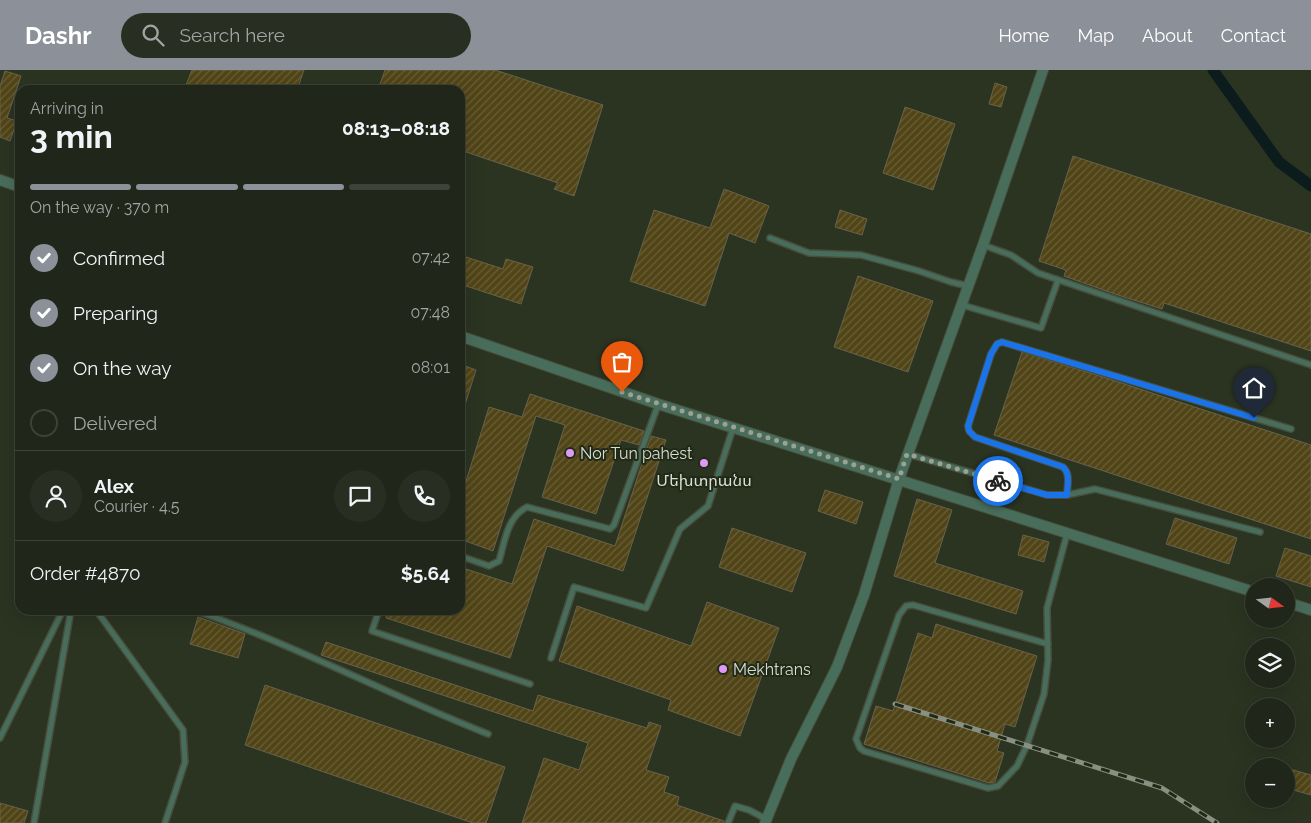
<!DOCTYPE html>
<html lang="en">
<head>
<meta charset="utf-8">
<style>
  :root { --surface:#202619; --page:#282e22; --text:#f1f3f6; --muted:#a2a5a2; --line:#3d4338; --accent:#8c9099 }
  body { margin:0; font-family:Raleway,"Noto Sans Armenian",sans-serif; background:var(--page); color:var(--text); height:100vh; display:flex; flex-direction:column; font-size:19px; white-space:nowrap }
  * { box-sizing:border-box; margin:0 }
  p { font-size:16px; color:var(--muted) }
  .icon { flex:none; width:28px; height:28px; fill:none; stroke:currentColor; stroke-width:2; stroke-linecap:round; stroke-linejoin:round }
  .map { position:relative; flex:1; overflow:hidden }
  .panel { position:absolute; left:15px; top:15px; width:450px; height:530px; display:flex; flex-direction:column; background:var(--surface); border-radius:15px; box-shadow:0 5px 20px #0002,0 0 0 1px var(--line) }
  .panel>* { flex:none }
  .needle { width:32px; rotate:105deg }
  .fabs { position:absolute; left:1245px; top:508px; display:grid; gap:10px }
  .fabs a { display:grid; place-items:center; width:50px; height:50px; border-radius:50%; background:var(--surface); box-shadow:0 5px 20px #0002,0 0 0 1px var(--line); font-size:25px }
  .pin { position:absolute; display:grid; place-items:center; width:42px; height:42px; color:#fff; margin:-51px -21px; border-radius:50% 50% 50% 0; rotate:-45deg; box-shadow:0 0 5px #0007 }
  .pin .icon { rotate:45deg }
  .courier { position:absolute; display:grid; place-items:center; width:50px; height:50px; margin:-25px; border:4px solid #1a73e8; border-radius:50%; background:#fff; color:#222; box-shadow:0 1px 6px #0007 }
  .summary em { font-style:normal; font-weight:700 }
  .summary div { display:flex; flex-direction:column-reverse }
  .summary { display:flex; align-items:center; justify-content:space-between; height:85px; padding:0 15px }
  h1 { font-size:32px; font-weight:700; line-height:38px }
  .bar { display:grid; grid-template-columns:repeat(4,1fr); gap:8px 5px; align-content:center; height:60px; padding:0 15px }
  .bar i { height:6px; border-radius:4px; background:var(--line) }
  .bar .active { background:var(--accent) }
  .bar p { grid-column:span 4 }
  .line { display:flex; align-items:center; gap:12px; padding:0 15px; border-top:1px solid var(--line) }
  .line div { flex:1 }
  .round { display:grid; place-items:center; flex:none; width:52px; height:52px; border-radius:26px; background:var(--page) }
  ol { padding:0 15px; list-style:none }
  li { display:flex; align-items:center; gap:15px; height:55px }
  li p { margin-inline-start:auto }
  li .icon { padding:5px; border-radius:50%; background:var(--accent); color:#fff; stroke-width:4 }
  li:last-child { color:var(--muted) }
  li i { width:28px; height:28px; border:2px solid var(--line); border-radius:50% }
  header { display:flex; align-items:center; gap:30px; box-sizing:border-box; height:70px; padding:0 25px; background:var(--accent); color:#fff }
  header strong { font-size:24px }
  nav { display:flex; gap:28px; margin-inline-start:auto; font-size:18px }
  .search { width:350px; height:45px; background:var(--page); display:flex; align-items:center; gap:12px; box-sizing:border-box; padding:0 18px; border-radius:28px; color:var(--muted); font-size:19px }
  .map>svg:first-child { display:block }
  .lines { fill:none; stroke-linecap:round; stroke-linejoin:round }
  .canal { stroke:#0c1c1d; stroke-width:11 }
  .building { fill:url(#building-hatch); stroke:#68624d }
  .lane-casing { stroke:#474e3d; stroke-width:8 }
  .street-casing { stroke:#474e3d; stroke-width:12 }
  .lane { stroke:#496d5b; stroke-width:5 }
  .street { stroke:#496d5b; stroke-width:10 }
  .rail-casing { stroke:#899082; stroke-width:5 }
  .rail { stroke:#212917; stroke-width:3; stroke-dasharray:9; stroke-linecap:butt }
  .done { stroke:#9ba295; stroke-width:5; stroke-dasharray:0 9 }
  .route { stroke:#1a73e8; stroke-width:6 }
  .poi-dot { fill:#dd99f4; stroke:#212917; stroke-width:2 }
  .labels { text-anchor:middle; dominant-baseline:central; stroke-width:4; stroke-linejoin:round; paint-order:stroke }
  .poi-label { font-size:16px; fill:#d8ded3; stroke:#212917; text-anchor:start }
</style>
</head>
<body>
<header>
<strong>Dashr</strong>
<div class="search"><svg class="icon" aria-label="search" viewBox="0 0 24 24"><circle cx="10" cy="10" r="6"/><path d="M15 15l6 6"/></svg>Search here</div>
<nav><a>Home</a><a>Map</a><a>About</a><a>Contact</a></nav>
</header>
<div class="map">
<svg width="1311" height="753" viewBox="0 0 1311 753">
  <defs>
    <pattern id="building-hatch" width="6" height="6" patternUnits="userSpaceOnUse" patternTransform="scale(1.25)"><rect width="6" height="6" fill="#514517"/><path d="M-1 1l2-2M0 6l6-6M5 7l2-2" fill="none" stroke="#695f38"/></pattern>
  </defs>
  <rect width="100%" height="100%" fill="#2b3321"/>
  <g class="lines">
    <polyline class="canal" points="1213,0 1279,92 1311,116"/>
  </g>
  <g class="building">
    <polygon points="192,0 304,0 297,20 184,20"/>
    <polygon points="385,0 495,0 603,35 574,126 554,119 558,113 460,80 460,20 378,20"/>
    <polygon points="5,1 21,6 7,48 17,51 10,71 0,67 0,16"/>
    <polygon points="995,13 1007,17 1001,37 989,34"/>
    <polygon points="905,37 955,54 933,120 883,103"/>
    <polygon points="1073,86 1311,164 1311,281 1164,233 1162,239 1115,224 1064,206 1066,200 1039,191"/>
    <polygon points="724,119 769,136 755,173 729,163 705,236 630,211 654,140 710,158"/>
    <polygon points="840,140 867,149 862,165 835,157"/>
    <polygon points="460,185 503,199 506,189 533,197 521,234 460,214"/>
    <polygon points="858,206 933,231 908,302 834,277"/>
    <polygon points="1022,282 1103,307 1311,375 1311,469 994,365"/>
    <polygon points="460,294 476,300 462,344 460,344"/>
    <polygon points="530,324 644,361 639,375 621,370 596,444 542,427 565,355 536,346 493,481 460,469 460,425 462,420 463,421 489,337 522,347"/>
    <polygon points="651,366 666,370 623,501 547,476 510,588 386,548 388,540 460,540 460,497 512,514 534,449 615,476"/>
    <polygon points="825,420 863,432 856,454 818,441"/>
    <polygon points="917,429 952,440 935,493 1023,521 1016,544 894,506"/>
    <polygon points="1175,448 1237,468 1229,494 1166,474"/>
    <polygon points="732,458 806,483 792,522 719,497"/>
    <polygon points="1023,465 1049,472 1044,492 1018,485"/>
    <polygon points="1285,478 1311,486 1311,517 1276,506"/>
    <polygon points="707,532 779,558 740,666 668,640 671,630 559,591 577,536 691,576"/>
    <polygon points="198,547 245,564 238,588 190,574"/>
    <polygon points="936,554 1037,586 1015,657 1005,654 997,681 1004,683 995,712 989,713 864,674 876,636 893,641 918,563 932,568"/>
    <polygon points="326,572 533,641 538,625 647,658 649,652 661,656 646,700 669,707 664,722 679,727 677,735 724,751 724,753 522,753 544,688 579,700 588,673 321,585"/>
    <polygon points="265,615 505,697 486,753 473,753 245,675"/>
    <polygon points="1286,698 1311,705 1311,725 1286,718"/>
    <polygon points="0,733 28,741 24,753 0,753"/>
  </g>
  <g class="lines">
    <defs>
      <g id="lane">
        <polyline points="770,168 809,183 861,185 919,201 951,212 968,216"/>
        <polyline points="983,175 1011,185 1038,203 1311,295"/>
        <polyline points="962,235 1041,258 1058,210"/>
        <polyline points="908,384 1047,425 1067,425 1095,419 1260,462"/>
        <path d="M1067,425c0,-9 4,-21 -4,-28l-88,-30 -6,-6 -1,-5 23,-72 6,-10 5,-2 289,87"/>
        <path d="M460,486l29,10 10,-5c6,-20 8,-44 28,-54l83,22 4,-4 44,-120"/>
        <polyline points="96,540 183,660 185,692 165,753"/>
        <path d="M194,540c101,35 195,85 294,124"/>
        <polyline points="379,540 372,561 530,614"/>
        <polyline points="1048,574 913,535 906,536 899,545 856,669 860,678 864,681 988,718 998,716 1017,696 1027,675 1044,624 1048,590 1047,538 1067,464"/>
        <polyline points="551,588 574,517 646,538 680,459 708,436 733,358"/>
        <polyline points="0,668 63,540"/>
        <polyline points="34,753 71,540"/>
        <polyline points="728,753 735,736 749,740 766,749"/>
      </g>
      <g id="street">
        <polyline points="0,110 20,117"/>
        <polyline points="460,266 658,334 1254,522"/>
        <polyline points="1286,532 1311,540"/>
        <polyline points="765,753 791,689 837,597 864,525 899,409 983,175 1043,0"/>
      </g>
    </defs>
    <use href="#lane" class="lane-casing"/>
    <use href="#street" class="street-casing"/>
    <use href="#lane" class="lane"/>
    <use href="#street" class="street"/>
    <defs>
      <polyline id="rail" points="895,634 1162,718 1217,753"/>
    </defs>
    <use href="#rail" class="rail-casing"/>
    <use href="#rail" class="rail"/>
  </g>
  <g class="lines">
    <polyline class="done" points="622,322 899,409 907,384 998,411"/>
    <path class="route" d="M998,411l49,14h20c0,-9 4,-21 -4,-28l-88,-30 -6,-6 -1,-5 23,-72 6,-10 5,-2 252,76"/>
  </g>
  <g class="poi-dot">
    <circle cx="570" cy="383" r="5"/>
    <circle cx="704" cy="393" r="5"/>
    <circle cx="723" cy="599" r="5"/>
  </g>
  <g class="labels">
    <g class="poi-label">
      <text x="580" y="383">Nor Tun pahest</text>
      <text x="704" y="410" text-anchor="middle">Մեխտրանս</text>
      <text x="733" y="599">Mekhtrans</text>
    </g>
  </g>
</svg>
<div class="fabs">
<a><svg class="needle" viewBox="-14 -14 28 28"><path d="M0-13l5 13h-10z" fill="#e53935"/><path d="M0 13l5-13h-10z" fill="#a2a5a2"/></svg></a>
<a><svg class="icon" aria-label="layers" viewBox="0 0 24 24"><path d="M12 4l9 5-9 5-9-5zM3 14l9 5 9-5"/></svg></a>
<a>+</a>
<a>−</a>
</div>
<div class="pin" style="left:622px;top:322px;background:#ea580c"><svg class="icon" aria-label="bag" viewBox="0 0 24 24"><path d="M5 8h14l-1 12H6zM9 8a3 3 0 0 1 6 0"/></svg></div>
<div class="pin" style="left:1254px;top:348px;background:#1f2937"><svg class="icon" aria-label="home" viewBox="0 0 24 24"><path d="M3 11l9-7 9 7M6 9v11h12V9"/></svg></div>
<div class="courier" style="left:998px;top:411px"><svg class="icon" aria-label="bike" viewBox="0 0 24 24"><circle cx="6" cy="16" r="4"/><circle cx="18" cy="16" r="4"/><path d="M6 16l4-8h5l3 8M10 8l3 8H6M13 5h3"/></svg></div>
<section class="panel">
<div class="summary"><div><h1>3 min</h1><p>Arriving in</p></div><em>08:13–08:18</em></div>
<div class="bar"><i class="active"></i><i class="active"></i><i class="active"></i><i></i><p>On the way · 370 m</p></div>
<ol>
<li><svg class="icon" aria-label="check" viewBox="0 0 24 24"><path d="M5 12l5 5 9-10"/></svg>Confirmed<p>07:42</p></li>
<li><svg class="icon" aria-label="check" viewBox="0 0 24 24"><path d="M5 12l5 5 9-10"/></svg>Preparing<p>07:48</p></li>
<li><svg class="icon" aria-label="check" viewBox="0 0 24 24"><path d="M5 12l5 5 9-10"/></svg>On the way<p>08:01</p></li>
<li><i></i>Delivered</li>
</ol>
<div class="line" style="height:90px"><a class="round"><svg class="icon" aria-label="person" viewBox="0 0 24 24"><circle cx="12" cy="8" r="4"/><path d="M4 21q1-7 8-7t8 7"/></svg></a><div><b>Alex</b><p>Courier · 4.5</p></div><a class="round"><svg class="icon" aria-label="chat" viewBox="0 0 24 24"><path d="M4 5h16v11H9l-5 4z"/></svg></a><a class="round"><svg class="icon" aria-label="phone" viewBox="0 0 24 24"><path d="M5 4h4l2 5-3 2q2 4 5 5l2-3 5 2v4C11 20 4 13 5 4z"/></svg></a></div>
<div class="line" style="height:65px"><div>Order #4870</div><b>$5.64</b></div>
</section>
</div>
</body>
</html>
